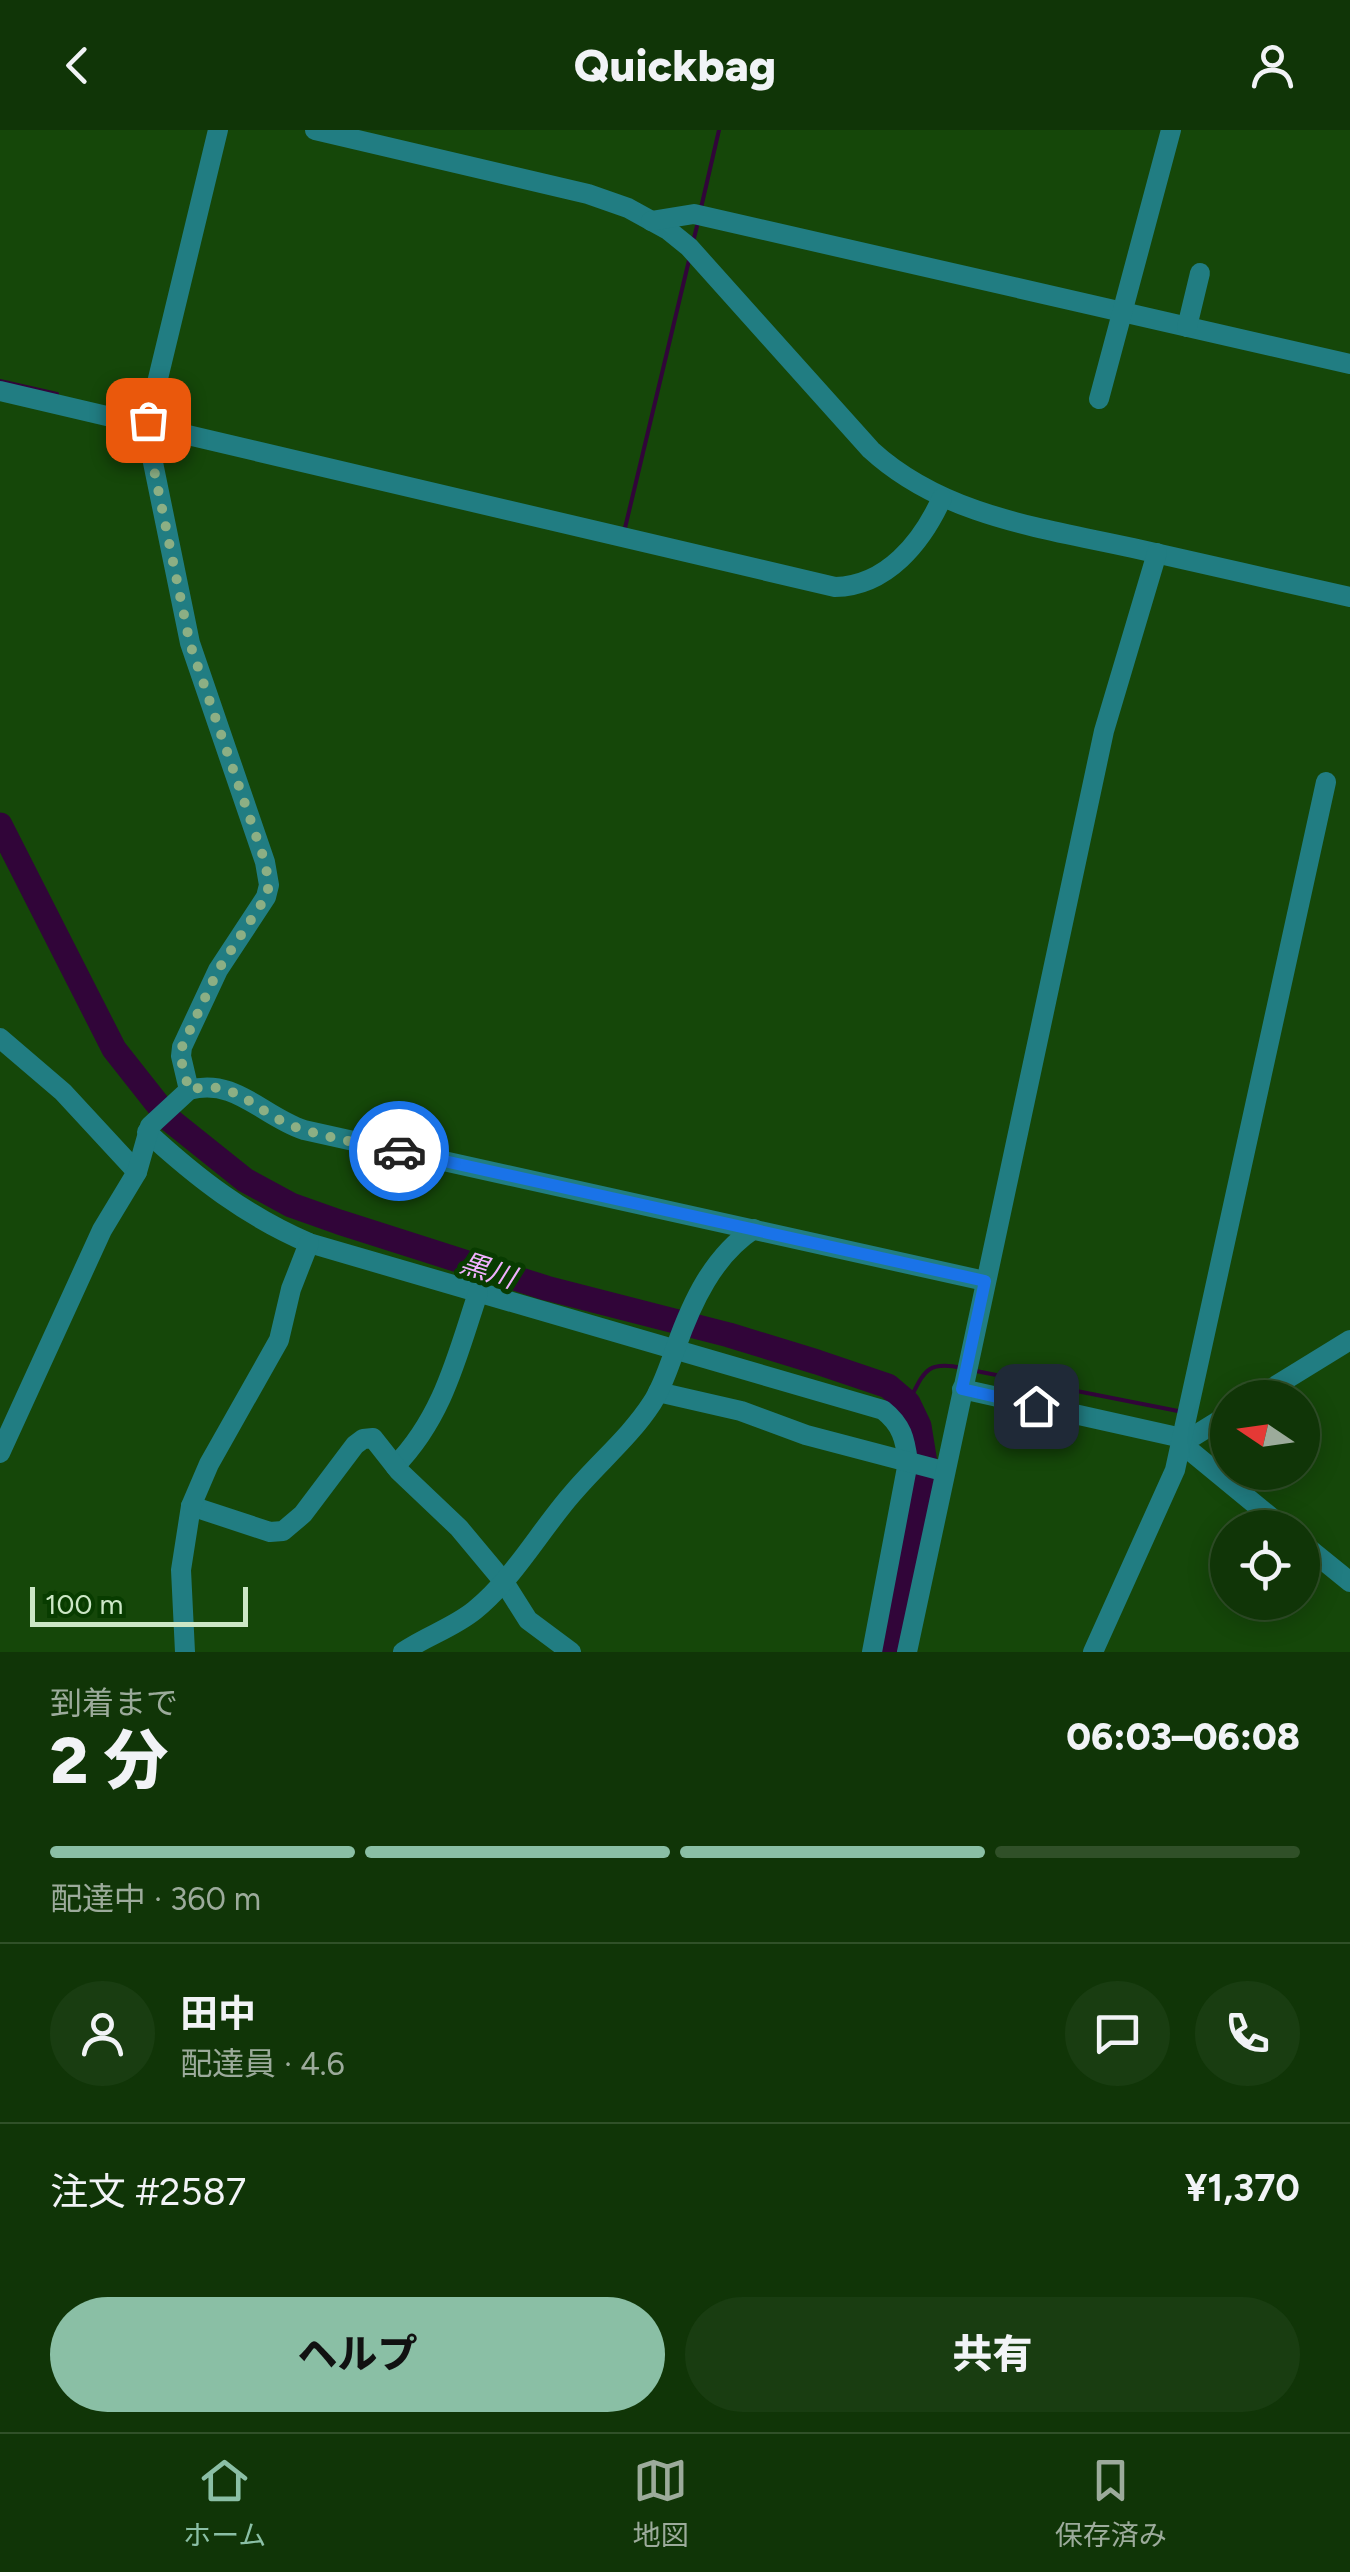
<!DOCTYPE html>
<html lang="ja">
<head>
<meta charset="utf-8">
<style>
  :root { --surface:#103507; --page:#193d11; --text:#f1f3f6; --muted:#9cab9b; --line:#305028; --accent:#8abfa5 }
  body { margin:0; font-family:Figtree,"Noto Sans JP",sans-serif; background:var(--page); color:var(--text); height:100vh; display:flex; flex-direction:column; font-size:38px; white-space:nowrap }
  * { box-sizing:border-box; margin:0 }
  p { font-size:32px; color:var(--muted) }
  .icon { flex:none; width:55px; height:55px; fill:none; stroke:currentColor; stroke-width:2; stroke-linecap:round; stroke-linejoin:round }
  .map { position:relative; height:1522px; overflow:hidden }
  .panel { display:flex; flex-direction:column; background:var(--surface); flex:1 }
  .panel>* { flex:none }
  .needle { width:65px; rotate:283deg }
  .fabs { position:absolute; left:1210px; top:1250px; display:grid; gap:20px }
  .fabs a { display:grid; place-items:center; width:110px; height:110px; border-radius:50%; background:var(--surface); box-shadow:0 5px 25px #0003,0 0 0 2px var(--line); font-size:50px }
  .scale { position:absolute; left:30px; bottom:25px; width:218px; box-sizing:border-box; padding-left:10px; border:5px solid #cce7c6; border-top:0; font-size:28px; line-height:35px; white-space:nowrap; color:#cce7c6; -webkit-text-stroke:8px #083c00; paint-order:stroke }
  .pin { position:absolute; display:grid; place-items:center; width:85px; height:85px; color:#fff; margin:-42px; border-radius:20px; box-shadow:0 5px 15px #0006 }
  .courier { position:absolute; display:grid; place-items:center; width:100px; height:100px; margin:-50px; border:8px solid #1a73e8; border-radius:50%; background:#fff; color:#222; box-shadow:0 2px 12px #0007 }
  .head em { font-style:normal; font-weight:800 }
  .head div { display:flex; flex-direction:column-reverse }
  .head { display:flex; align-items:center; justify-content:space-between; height:170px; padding:0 50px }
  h1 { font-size:65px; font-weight:800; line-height:75px }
  .bar { display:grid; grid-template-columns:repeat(4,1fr); gap:15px 10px; align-content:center; height:120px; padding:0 50px }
  .bar i { height:12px; border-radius:8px; background:var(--line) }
  .bar .selected { background:var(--accent) }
  .bar p { grid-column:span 4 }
  .line { display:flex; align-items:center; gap:25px; padding:0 50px; border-top:2px solid var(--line) }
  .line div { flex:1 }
  .round { display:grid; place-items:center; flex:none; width:105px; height:105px; border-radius:52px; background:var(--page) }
  .cta { display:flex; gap:20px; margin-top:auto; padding:20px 50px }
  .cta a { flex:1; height:115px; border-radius:60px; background:var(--accent); color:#111; font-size:40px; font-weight:800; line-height:115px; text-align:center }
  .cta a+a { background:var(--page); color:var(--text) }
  header { display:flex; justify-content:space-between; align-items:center; height:130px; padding:0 50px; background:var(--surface); font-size:45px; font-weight:800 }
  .tab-bar { display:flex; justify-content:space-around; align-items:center; height:140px; border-top:2px solid var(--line); background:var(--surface); font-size:28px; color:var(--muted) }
  .tab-bar a { display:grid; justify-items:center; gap:5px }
  .tab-bar .selected { color:var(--accent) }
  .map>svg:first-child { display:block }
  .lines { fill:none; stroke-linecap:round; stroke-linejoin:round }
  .stream { stroke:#310539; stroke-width:4 }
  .river { stroke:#310539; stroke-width:25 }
  .minor { stroke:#217d82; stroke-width:20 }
  .done { stroke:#8caf84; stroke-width:10; stroke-dasharray:0 18 }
  .route { stroke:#1a73e8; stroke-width:12 }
  .labels { text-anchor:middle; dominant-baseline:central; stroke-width:10; stroke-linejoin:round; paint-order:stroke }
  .water-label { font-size:28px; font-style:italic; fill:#f0b1fe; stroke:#083c00 }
</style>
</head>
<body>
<header><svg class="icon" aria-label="back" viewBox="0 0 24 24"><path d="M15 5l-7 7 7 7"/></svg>Quickbag<svg class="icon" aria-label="person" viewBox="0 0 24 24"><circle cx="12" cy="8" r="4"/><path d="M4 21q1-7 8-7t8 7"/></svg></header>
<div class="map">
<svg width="1350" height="1522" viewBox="0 0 1350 1522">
  <rect width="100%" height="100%" fill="#154709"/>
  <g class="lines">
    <g class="stream">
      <polyline points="701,78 719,0"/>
      <polyline points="693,112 698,92"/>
      <polyline points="0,251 57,264"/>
      <polyline points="625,398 690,126"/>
      <polyline points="976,1241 1183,1282"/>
      <polyline points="1238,1268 1252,1259"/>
      <path d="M908,1273c16,-30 17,-43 54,-35"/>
    </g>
    <polyline class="river" points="0,695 114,919 170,990 245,1050 291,1075 339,1092 546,1158 729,1205 817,1232 888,1256 908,1273 919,1296 925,1333 885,1522"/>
    <g class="minor">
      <path d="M315,0l273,64 40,14 40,22 21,17 182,203c72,66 171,78 262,98 72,16 145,33 217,49"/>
      <polyline points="651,91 694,84 1350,234"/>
      <polyline points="1187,197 1200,143"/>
      <path d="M0,261l835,196c52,-1 87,-45 107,-89"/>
      <polyline points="1099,269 1171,0"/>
      <polyline points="0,908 63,962 137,1042"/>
      <path d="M189,960c46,-13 73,26 115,40l681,151"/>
      <path d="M147,1002c50,46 99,84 162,111l574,167c19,15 22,29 25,52l-36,190"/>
      <polyline points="962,1259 1182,1308 1194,1306 1228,1285"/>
      <polyline points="658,1262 741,1281 806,1305 943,1341"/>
      <polyline points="1256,1268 1350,1210"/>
      <polyline points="1182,1314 1284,1398"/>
      <polyline points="0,1323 102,1100 137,1042 150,996 189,960 181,926 182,917 218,840 266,767 269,755 265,732 190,513 149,313 148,290 218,0"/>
      <path d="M395,1336c48,-49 62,-110 83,-173"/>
      <polyline points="191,1376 270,1402 283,1401 303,1384 355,1315 363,1309 373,1308 399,1341 459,1398 504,1452 528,1490 571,1522"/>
      <polyline points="1302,1413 1350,1452"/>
      <polyline points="185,1522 181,1440 191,1376 209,1334 279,1210 291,1159 309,1113"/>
      <path d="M403,1522c23,-16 50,-24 72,-42 39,-32 64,-78 97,-116 26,-31 58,-57 80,-91 11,-17 17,-37 24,-56 16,-45 37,-91 78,-118"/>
      <polyline points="907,1522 1104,601 1157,423"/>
      <polyline points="1093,1522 1175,1340 1326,652"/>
    </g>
  </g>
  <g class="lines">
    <path class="done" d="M148,290l3,35 39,189 75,218 4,23 -3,12 -48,73 -36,77 -2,9 9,34c48,-13 67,24 109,38 33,11 68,16 101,23"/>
    <polyline class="route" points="399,1021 985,1151 962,1259 1036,1276"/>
  </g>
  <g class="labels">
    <g class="water-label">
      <text transform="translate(488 1140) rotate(18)">黒川</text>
    </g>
  </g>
</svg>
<div class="fabs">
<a><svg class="needle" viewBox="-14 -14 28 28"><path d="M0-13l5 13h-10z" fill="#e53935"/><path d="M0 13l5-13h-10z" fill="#9cab9b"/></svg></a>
<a><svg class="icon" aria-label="locate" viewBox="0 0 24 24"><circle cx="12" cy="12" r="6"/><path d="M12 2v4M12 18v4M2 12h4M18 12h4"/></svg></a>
</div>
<div class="scale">100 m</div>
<div class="pin" style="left:148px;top:290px;background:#ea580c"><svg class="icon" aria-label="bag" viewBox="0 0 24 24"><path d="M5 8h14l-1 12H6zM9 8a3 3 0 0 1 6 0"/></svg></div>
<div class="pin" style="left:1036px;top:1276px;background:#1f2937"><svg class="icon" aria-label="home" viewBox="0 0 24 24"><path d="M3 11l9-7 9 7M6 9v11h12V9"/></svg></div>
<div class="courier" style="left:399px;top:1021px"><svg class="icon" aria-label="car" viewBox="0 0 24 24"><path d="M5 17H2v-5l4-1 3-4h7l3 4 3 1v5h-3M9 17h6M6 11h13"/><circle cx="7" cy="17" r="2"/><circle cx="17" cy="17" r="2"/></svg></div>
</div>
<section class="panel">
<div class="head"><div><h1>2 分</h1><p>到着まで</p></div><em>06:03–06:08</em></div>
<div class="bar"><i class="selected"></i><i class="selected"></i><i class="selected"></i><i></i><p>配達中 · 360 m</p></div>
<div class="line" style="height:180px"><a class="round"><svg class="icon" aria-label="person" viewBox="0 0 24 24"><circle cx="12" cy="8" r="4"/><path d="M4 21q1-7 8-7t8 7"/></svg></a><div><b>田中</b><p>配達員 · 4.6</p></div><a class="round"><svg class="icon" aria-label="chat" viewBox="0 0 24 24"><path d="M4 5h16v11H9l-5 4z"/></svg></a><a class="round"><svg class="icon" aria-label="phone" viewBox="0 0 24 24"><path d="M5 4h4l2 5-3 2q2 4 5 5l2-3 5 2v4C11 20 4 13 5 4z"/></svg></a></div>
<div class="line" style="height:130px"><div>注文 #2587</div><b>¥1,370</b></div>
<div class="cta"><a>ヘルプ</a><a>共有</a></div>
</section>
<nav class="tab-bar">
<a class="selected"><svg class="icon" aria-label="home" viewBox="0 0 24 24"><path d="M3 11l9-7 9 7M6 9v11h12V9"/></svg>ホーム</a>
<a><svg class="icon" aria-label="map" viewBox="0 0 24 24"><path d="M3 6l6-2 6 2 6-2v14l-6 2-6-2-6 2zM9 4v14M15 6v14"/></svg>地図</a>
<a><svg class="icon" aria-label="saved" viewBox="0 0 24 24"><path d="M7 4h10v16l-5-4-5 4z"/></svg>保存済み</a>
</nav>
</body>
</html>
